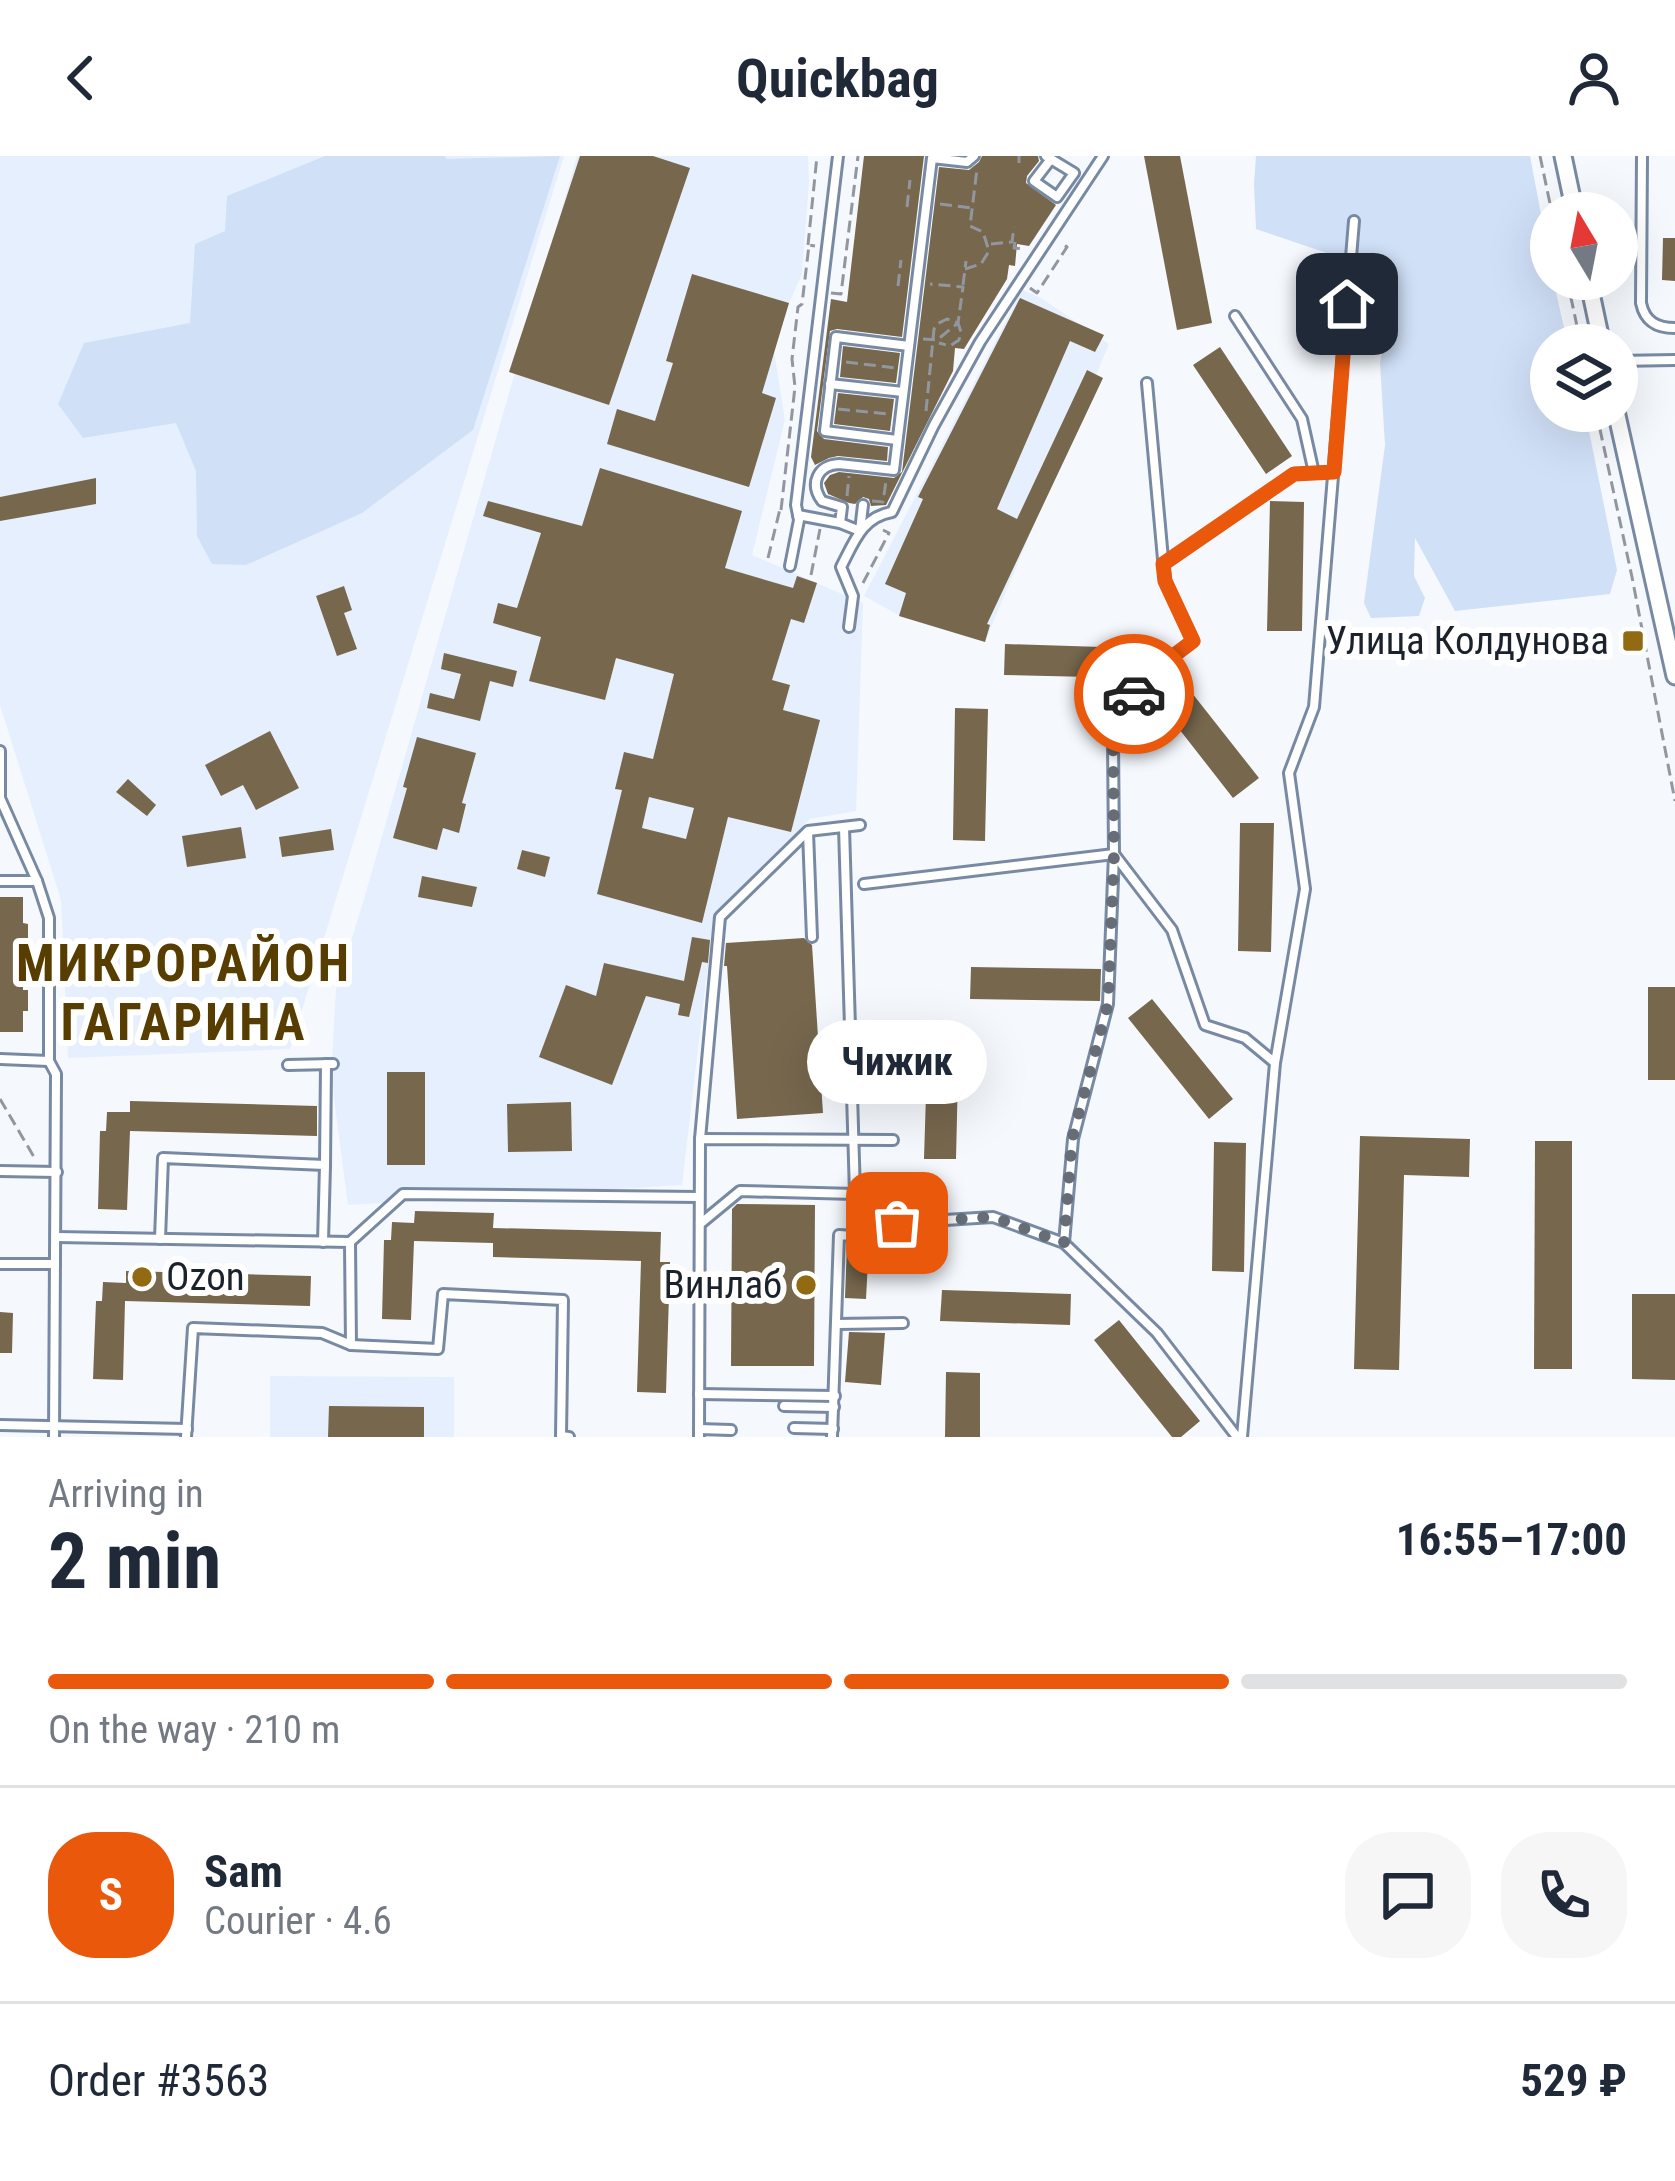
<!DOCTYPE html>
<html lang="en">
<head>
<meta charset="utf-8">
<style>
  :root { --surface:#fff; --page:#f6f6f7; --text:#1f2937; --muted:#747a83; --line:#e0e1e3; --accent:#ea580c }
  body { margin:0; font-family:"Roboto Condensed",sans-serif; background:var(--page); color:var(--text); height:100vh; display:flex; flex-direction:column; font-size:45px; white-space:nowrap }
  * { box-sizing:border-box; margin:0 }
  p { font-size:39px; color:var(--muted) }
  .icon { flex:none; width:66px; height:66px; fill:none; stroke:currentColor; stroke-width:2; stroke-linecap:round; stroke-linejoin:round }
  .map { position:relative; height:1281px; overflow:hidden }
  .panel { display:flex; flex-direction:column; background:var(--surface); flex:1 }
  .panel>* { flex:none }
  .needle { width:78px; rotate:350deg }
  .tools { position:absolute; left:1530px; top:36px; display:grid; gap:24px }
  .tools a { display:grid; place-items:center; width:108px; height:108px; border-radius:50%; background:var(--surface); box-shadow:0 12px 48px #0002; font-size:60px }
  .pin { position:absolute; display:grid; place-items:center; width:102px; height:102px; color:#fff; margin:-51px; border-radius:24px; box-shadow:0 6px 18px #0006 }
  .courier { position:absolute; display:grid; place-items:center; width:120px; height:120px; margin:-60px; border:9px solid #ea580c; border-radius:50%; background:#fff; color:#222; box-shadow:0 3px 15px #0007 }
  .bubble { position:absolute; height:84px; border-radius:42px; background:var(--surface); box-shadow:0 12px 48px #0002; font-size:39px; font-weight:700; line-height:84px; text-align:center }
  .summary em { font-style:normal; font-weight:700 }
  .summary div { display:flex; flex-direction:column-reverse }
  .summary { display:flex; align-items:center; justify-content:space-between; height:204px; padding:0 48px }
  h1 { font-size:78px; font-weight:700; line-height:90px }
  .bar { display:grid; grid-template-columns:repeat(4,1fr); gap:18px 12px; align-content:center; height:144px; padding:0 48px }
  .bar i { height:15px; border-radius:9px; background:var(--line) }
  .bar .active { background:var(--accent) }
  .bar p { grid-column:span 4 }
  .line { display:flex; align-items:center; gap:30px; padding:0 48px; border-top:3px solid var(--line) }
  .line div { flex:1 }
  .round { display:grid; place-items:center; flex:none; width:126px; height:126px; border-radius:48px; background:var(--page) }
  header { display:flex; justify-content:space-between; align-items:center; height:156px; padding:0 48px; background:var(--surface); font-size:54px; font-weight:700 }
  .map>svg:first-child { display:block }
  .built { fill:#e6effd }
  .green { fill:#d0e0f7 }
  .building { fill:#76674d; fill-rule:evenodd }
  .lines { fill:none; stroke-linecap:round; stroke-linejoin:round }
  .service-casing { stroke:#788aa3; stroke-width:14 }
  .minor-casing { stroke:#788aa3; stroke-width:21 }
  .path { stroke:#92979f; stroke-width:3; stroke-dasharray:12 6; stroke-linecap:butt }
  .service { stroke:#fff; stroke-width:8 }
  .minor { stroke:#fff; stroke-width:15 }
  .done { stroke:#676d76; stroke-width:12; stroke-dasharray:0 21.6 }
  .route { stroke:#ea580c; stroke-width:15 }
  .poi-dot { fill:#916a12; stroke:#fff; stroke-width:4.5 }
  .labels { text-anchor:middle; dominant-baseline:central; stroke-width:12; stroke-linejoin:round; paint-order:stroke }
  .poi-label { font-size:39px; fill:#1b222c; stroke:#fff; text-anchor:end }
  .district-label { font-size:51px; font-weight:bold; letter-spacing:3px; fill:#583d00; stroke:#fff }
</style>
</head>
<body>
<header><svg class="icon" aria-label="back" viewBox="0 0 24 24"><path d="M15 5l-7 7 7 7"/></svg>Quickbag<svg class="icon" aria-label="person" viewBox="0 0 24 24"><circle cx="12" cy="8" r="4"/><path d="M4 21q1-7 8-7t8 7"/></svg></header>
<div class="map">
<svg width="1675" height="1281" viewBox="0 0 1675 1281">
  <rect width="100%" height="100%" fill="#f5f9fe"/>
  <g class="built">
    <polygon points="0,0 564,0 290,893 68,902 61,744 0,549"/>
    <polygon points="577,0 808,0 809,26 802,118 789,147 774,195 785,264 752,399 863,447 856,655 810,663 714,757 682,1029 348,1049 331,920 336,834 364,743"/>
    <polygon points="1022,134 1041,142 1109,188 985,486 902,461 864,440"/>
    <polygon points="270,1220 454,1221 454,1281 270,1281"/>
  </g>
  <g class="green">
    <polygon points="325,0 444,0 447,3 560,0 473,274 362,357 246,409 212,408 197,380 196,315 176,267 83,282 58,248 84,187 190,167 195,88 225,75 227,40"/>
    <polygon points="1256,0 1530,0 1551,111 1551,123 1553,123 1568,189 1551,189 1551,255 1585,255 1617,414 1610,438 1455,455 1415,382 1414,420 1425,442 1419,460 1371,462 1364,447 1385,289 1380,207 1397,121 1256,73 1254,28"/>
  </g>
  <g class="building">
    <polygon points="580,0 653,0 690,12 609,249 509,216"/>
    <polygon points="864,0 924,0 902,181 837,173 830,175 817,275 824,283 888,291 887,305 838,300 829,302 815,309 811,301 831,143 847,146"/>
    <polygon points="982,0 1038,0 1039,5 1027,20 1026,27 1056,49 1029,90 1017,88 1015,110 1009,109 1007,123 964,193 955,192 953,215 886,349 871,350 869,343 863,341 855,348 849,347 828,338 824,327 830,319 839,316 894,322 902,316 939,11 969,14 979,6"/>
    <polygon points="1144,0 1180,0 1212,167 1177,174"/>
    <polygon points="1663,82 1675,82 1675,125 1662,124"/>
    <polygon points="692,118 789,147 762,237 776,242 749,331 607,288 617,253 655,265 673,207 666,205"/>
    <polygon points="1020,142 1104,179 1095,196 1070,185 997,353 1017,363 1087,214 1103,222 987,468 990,469 985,486 899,460 906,437 885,428 923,343 918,341"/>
    <polygon points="843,190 900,197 896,227 840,221"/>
    <polygon points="1220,191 1292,300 1266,318 1193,209"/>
    <polygon points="838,237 894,243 890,275 834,268"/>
    <path d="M600,312l142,43 -17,57 68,20 4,-12 20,7 -13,40 -13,-4 -19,61 18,5 -7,25 37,10 -29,112 -63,-15 -26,106 -105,-29 25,-104 -7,-1 9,-37 29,7 21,-85 -58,-16 -11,42 -76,-19 12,-44 -48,-14 5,-20 19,5 24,-75 -58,-17 5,-15 94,25zM649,641l45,11 -8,31 -44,-11z"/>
    <polygon points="96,322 96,348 0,365 0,341"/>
    <polygon points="1270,345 1304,346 1302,475 1267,475"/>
    <polygon points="344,430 352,454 344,457 357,493 337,500 316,440"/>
    <polygon points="1005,488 1133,492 1132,522 1004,519"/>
    <polygon points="444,497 517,515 513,531 490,525 480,565 427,552 430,537 454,543 461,518 441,513"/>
    <polygon points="1177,518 1259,622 1233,642 1151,537"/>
    <polygon points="955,552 988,553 985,685 953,684"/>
    <polygon points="270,575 299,632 256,654 243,629 221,640 205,609"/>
    <polygon points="417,581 476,597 462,647 466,648 459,677 443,672 437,694 393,682 407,632 403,631"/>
    <polygon points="128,623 156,649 147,660 116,636"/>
    <polygon points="1240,667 1274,667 1271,796 1238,795"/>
    <polygon points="241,671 246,702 187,711 182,680"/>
    <polygon points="331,673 334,694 282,701 279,681"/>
    <polygon points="522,694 550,701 545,721 517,713"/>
    <polygon points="422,720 477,731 472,751 418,741"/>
    <polygon points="0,741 23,741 23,767 28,768 28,787 23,787 23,834 28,834 28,855 23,855 23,876 0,876"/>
    <polygon points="692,781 710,784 708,807 702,806 689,861 678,859 680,848 646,840 612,929 539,901 566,829 596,840 604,807 684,825"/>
    <polygon points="804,782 812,789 823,957 737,963 727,810 724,810 726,787"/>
    <polygon points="971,811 1101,813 1100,845 970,843"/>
    <rect x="1648" y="831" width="27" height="93"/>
    <polygon points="1152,843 1233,943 1209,963 1128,862"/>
    <polygon points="928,873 959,874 956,1003 924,1003"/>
    <rect x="387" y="916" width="38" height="93"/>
    <polygon points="130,945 317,950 317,980 130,975 127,1054 98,1053 100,975 106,975 107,956 130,956"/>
    <polygon points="571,946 572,995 508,996 507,948"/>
    <polygon points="1360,980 1470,983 1469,1021 1404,1019 1399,1214 1354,1213"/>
    <polygon points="1535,985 1572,985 1572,1213 1534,1213"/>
    <polygon points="1214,986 1246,987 1244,1116 1212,1115"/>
    <polygon points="737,1048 815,1049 814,1210 731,1210 732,1053"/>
    <polygon points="415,1055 494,1057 493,1072 661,1076 660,1106 670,1106 666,1237 637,1236 641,1105 493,1101 493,1087 414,1085 411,1164 382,1163 384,1084 391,1084 392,1066 414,1067"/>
    <polygon points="860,1085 869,1086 866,1143 845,1142 847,1088"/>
    <polygon points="126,1115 311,1120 310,1150 125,1145 123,1224 93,1223 96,1145 102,1145 103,1126 126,1127"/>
    <polygon points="942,1134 1071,1138 1070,1169 940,1165"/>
    <polygon points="1632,1138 1675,1138 1675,1224 1632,1223"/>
    <polygon points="0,1156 13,1157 12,1197 0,1197"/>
    <polygon points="1119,1164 1200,1265 1181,1281 1172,1281 1094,1184"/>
    <polygon points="849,1176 885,1177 881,1229 845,1226"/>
    <polygon points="946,1216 980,1217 980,1281 945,1281"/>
    <polygon points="329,1250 424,1251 424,1281 328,1281"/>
  </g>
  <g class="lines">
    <defs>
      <g id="service">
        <polyline points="1046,0 1074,17 1057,41 1034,25 1051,3"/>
        <path d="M1642,0l-1,147c4,19 16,25 34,25"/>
        <polyline points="1235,160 1302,263 1314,317"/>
        <polyline points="1617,205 1675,204"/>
        <polyline points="1147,227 1165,425 1193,485 1139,526 1113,584 1114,698 1172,774 1205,869 1245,882 1274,906"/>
        <polyline points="830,228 903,236"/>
        <polyline points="897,284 825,275 836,181 909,190"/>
        <polyline points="798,359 840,367 860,375 863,349"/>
        <path d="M840,367l2,-16 -20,-6c-13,-18 -4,-36 17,-37l55,6 38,-312 35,4 7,-6"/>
        <polyline points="1165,407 1294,318 1333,316"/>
        <polyline points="790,410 799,364 796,349 838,0"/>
        <path d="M849,471l4,-31 -12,-29c13,-25 21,-50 51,-55l42,-87 46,-83 123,-186"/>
        <polyline points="0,595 0,642 37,725 49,762 49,905 56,918 54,1281"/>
        <polyline points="808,676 812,781"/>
        <polyline points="0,725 37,725"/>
        <polyline points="864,728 1114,698 1108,848 1073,983 1064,1087 993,1061 897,1067"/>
        <polyline points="0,903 49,905"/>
        <polyline points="288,909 333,908"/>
        <polyline points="700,983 720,761 808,675 860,669"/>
        <polyline points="325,1009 326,908"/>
        <polyline points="0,1015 57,1016"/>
        <polyline points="700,1068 740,1035 855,1038"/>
        <polyline points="56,1081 350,1086 351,1189"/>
        <polyline points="160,1083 163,1002 325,1009 323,1086"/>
        <polyline points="350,1086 403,1038 699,1041"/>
        <polyline points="1064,1087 1157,1177 1237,1281"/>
        <polyline points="0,1108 55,1108"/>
        <polyline points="837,1168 903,1167"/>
        <polyline points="699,1238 835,1240"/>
        <polyline points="784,1250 834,1251"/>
        <polyline points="0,1269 187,1273"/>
        <polyline points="794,1272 833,1273"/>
        <polyline points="699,1273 731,1274"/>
        <polyline points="186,1281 193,1172 322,1177 351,1189 438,1193 443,1138 563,1144 561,1280 569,1281"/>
        <polyline points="699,1281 700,983 893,984"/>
        <polyline points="832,1281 839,1079 854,1080 855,1038 844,671"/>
        <polyline points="1242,1281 1275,907 1305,733 1289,617 1314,551 1354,65"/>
      </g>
      <g id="minor">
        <polyline points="1563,0 1575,57"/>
        <polyline points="1588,123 1602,189"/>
        <polyline points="1616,255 1675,520"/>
      </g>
    </defs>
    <use href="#service" class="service-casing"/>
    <use href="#minor" class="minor-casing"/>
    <g class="path">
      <polyline points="1540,0 1552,57"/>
      <polyline points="1019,7 1019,0"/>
      <polyline points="940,48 972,52"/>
      <polyline points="907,51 910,24"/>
      <polyline points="1015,86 1014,92 1024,93"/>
      <polyline points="991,88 1012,86 1014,71"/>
      <polyline points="808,89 817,0"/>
      <polyline points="965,113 981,108 989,95 983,76 970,70 977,13"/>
      <polyline points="1567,123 1581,189"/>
      <polyline points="963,129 966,105"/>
      <polyline points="898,130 901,104"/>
      <polyline points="1030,132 1037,137 1067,91 1063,88"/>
      <polyline points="831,137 841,138 858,0"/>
      <polyline points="923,183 937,184 958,167 963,131 930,128"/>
      <polyline points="846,206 896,212"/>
      <polyline points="838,253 889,258"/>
      <polyline points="926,255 934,173 937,168 947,163 958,167 961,176 959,184 950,190 939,187"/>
      <polyline points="1596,255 1632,421 1675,645"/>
      <polyline points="847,340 849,320"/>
      <polyline points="872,345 883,346 886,325"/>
      <polyline points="781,354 795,231 792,203 798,151 802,148 809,89 815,90"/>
      <polyline points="768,402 780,353"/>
      <polyline points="811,419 820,373"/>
      <polyline points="863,427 889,377 883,374"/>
      <polyline points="0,943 34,1001"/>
    </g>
    <use href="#service" class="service"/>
    <use href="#minor" class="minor"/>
  </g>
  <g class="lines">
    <polyline class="done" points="897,1067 993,1061 1064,1087 1072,983 1108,848 1114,698 1113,584 1134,538"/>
    <polyline class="route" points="1134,538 1139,526 1193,485 1165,425 1163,408 1294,318 1334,316 1347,148"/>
  </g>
  <g class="poi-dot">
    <rect x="1621" y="473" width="24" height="24" rx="6"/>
    <circle cx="142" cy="1121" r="12"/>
    <circle cx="806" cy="1129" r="12"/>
  </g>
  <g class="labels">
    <g class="poi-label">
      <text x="1609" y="485">Улица Колдунова</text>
      <text x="166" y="1121" text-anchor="start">Ozon</text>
      <text x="782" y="1129">Винлаб</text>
    </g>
    <g class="district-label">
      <text x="184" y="807">МИКРОРАЙОН<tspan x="184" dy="59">ГАГАРИНА</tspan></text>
    </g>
  </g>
</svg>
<div class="tools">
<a><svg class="needle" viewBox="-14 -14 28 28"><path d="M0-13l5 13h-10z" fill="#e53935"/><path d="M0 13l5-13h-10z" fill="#747a83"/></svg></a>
<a><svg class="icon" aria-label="layers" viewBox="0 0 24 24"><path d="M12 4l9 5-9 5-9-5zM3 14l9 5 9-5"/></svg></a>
</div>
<div class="pin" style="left:897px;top:1067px;background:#ea580c"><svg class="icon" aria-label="bag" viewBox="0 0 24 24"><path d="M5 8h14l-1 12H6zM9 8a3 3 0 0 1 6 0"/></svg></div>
<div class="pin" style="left:1347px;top:148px;background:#1f2937"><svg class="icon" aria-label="home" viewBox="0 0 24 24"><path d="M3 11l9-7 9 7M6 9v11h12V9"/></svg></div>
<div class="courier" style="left:1134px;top:538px"><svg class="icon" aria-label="car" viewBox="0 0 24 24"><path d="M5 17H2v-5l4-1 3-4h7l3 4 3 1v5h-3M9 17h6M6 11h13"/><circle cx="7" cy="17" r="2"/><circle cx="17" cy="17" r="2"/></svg></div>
<div class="bubble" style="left:807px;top:864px;width:180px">Чижик</div>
</div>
<section class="panel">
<div class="summary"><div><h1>2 min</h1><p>Arriving in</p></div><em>16:55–17:00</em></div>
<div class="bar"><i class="active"></i><i class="active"></i><i class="active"></i><i></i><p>On the way · 210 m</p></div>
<div class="line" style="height:216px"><b class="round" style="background:var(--accent);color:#fff">S</b><div><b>Sam</b><p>Courier · 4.6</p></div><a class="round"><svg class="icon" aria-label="chat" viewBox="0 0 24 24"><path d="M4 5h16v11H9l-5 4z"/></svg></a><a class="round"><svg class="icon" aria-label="phone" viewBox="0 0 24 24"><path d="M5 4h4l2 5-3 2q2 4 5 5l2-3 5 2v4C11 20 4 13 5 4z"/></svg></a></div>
<div class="line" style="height:156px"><div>Order #3563</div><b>529 ₽</b></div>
</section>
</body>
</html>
